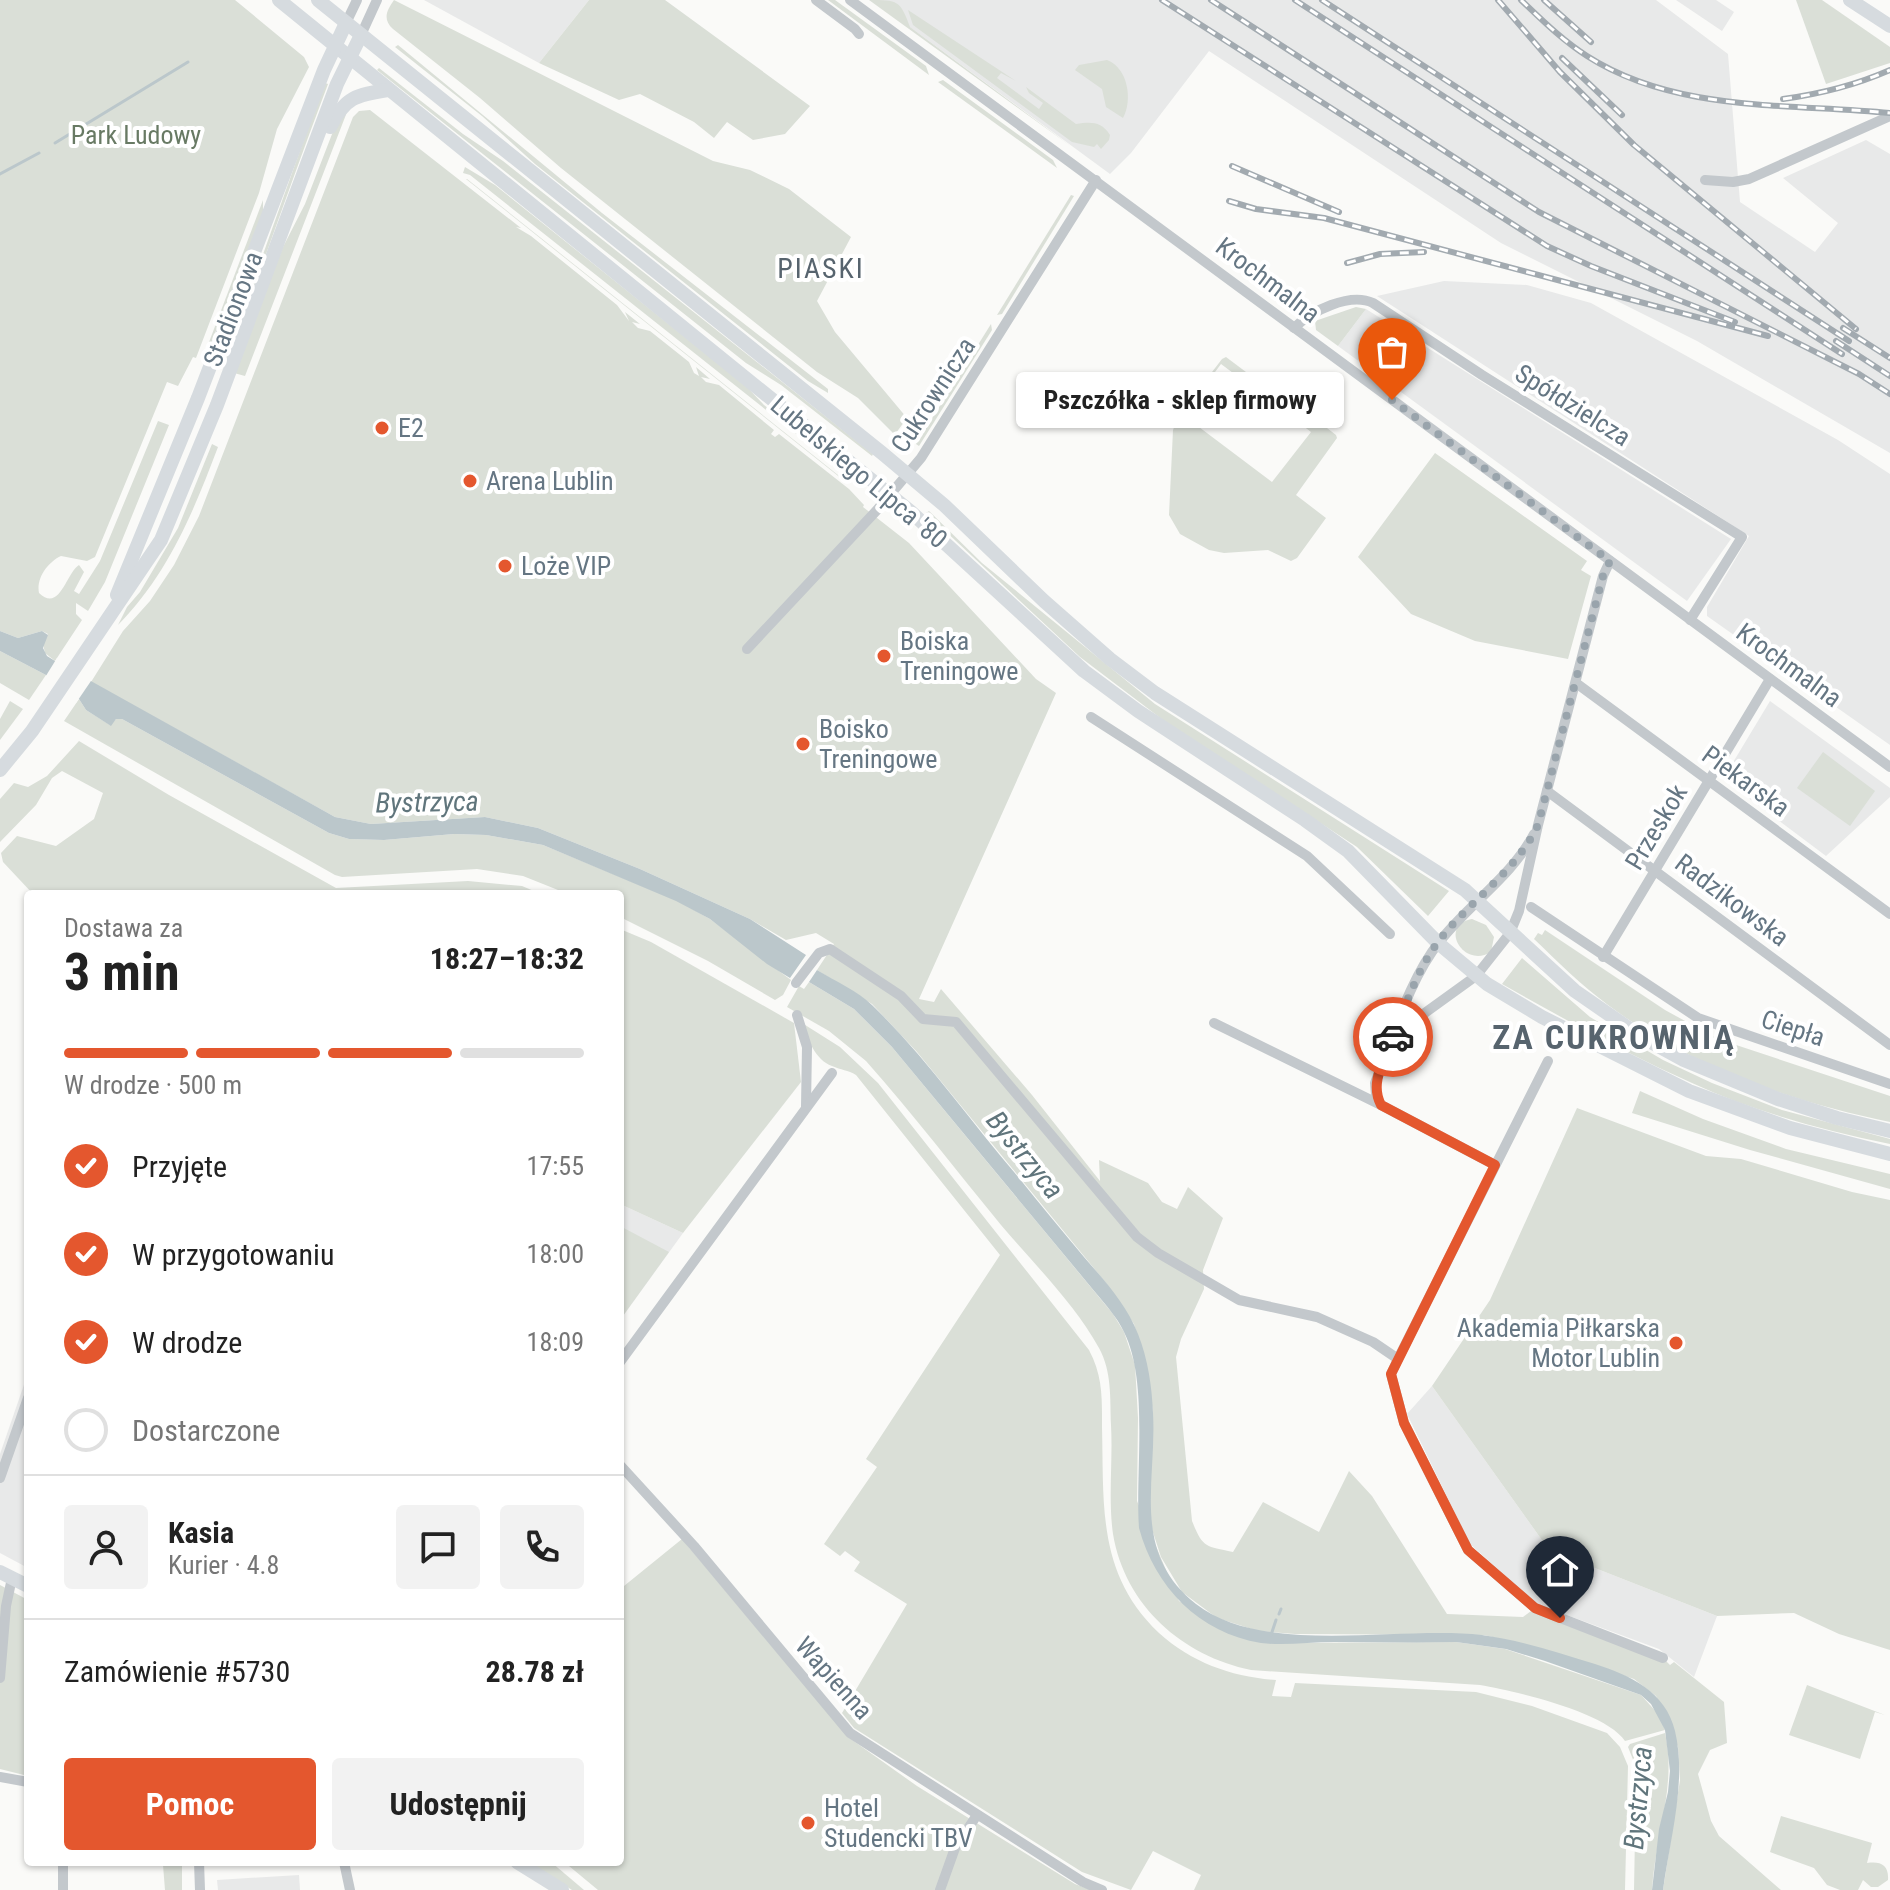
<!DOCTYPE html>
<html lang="pl">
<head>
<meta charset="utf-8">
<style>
  :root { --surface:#fff; --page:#f2f2f2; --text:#222; --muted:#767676; --line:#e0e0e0; --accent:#e4572e }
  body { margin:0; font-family:"Roboto Condensed",sans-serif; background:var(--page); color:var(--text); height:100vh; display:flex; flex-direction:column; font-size:30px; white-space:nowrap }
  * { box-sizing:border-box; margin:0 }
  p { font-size:26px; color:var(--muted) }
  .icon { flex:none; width:44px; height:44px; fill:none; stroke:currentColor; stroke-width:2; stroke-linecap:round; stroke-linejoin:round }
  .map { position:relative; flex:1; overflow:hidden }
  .sheet { position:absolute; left:24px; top:890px; width:600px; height:976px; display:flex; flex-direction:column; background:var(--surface); border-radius:8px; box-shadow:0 2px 6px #0004 }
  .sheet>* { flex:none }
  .pin { position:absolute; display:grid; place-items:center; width:68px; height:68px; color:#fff; margin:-82px -34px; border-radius:50% 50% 50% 0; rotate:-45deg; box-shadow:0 0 8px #0007 }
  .pin .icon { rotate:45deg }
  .courier { position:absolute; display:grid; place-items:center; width:80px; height:80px; margin:-40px; border:6px solid #e4572e; border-radius:50%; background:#fff; color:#222; box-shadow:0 2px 10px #0007 }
  .bubble { position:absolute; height:56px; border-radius:8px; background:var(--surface); box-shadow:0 2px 6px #0004; font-size:26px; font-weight:700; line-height:56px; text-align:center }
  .head em { font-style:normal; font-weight:700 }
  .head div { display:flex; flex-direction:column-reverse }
  .head { display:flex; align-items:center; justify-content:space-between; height:136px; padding:0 40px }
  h1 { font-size:52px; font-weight:700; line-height:60px }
  .bar { display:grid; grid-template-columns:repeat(4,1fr); gap:12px 8px; align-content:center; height:96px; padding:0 40px }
  .bar i { height:10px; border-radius:6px; background:var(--line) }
  .bar .on { background:var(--accent) }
  .bar p { grid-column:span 4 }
  .line { display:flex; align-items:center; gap:20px; padding:0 40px; border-top:2px solid var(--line) }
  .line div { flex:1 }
  .round { display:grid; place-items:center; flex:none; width:84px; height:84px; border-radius:8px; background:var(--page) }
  ol { padding:0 40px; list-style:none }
  li { display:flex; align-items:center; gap:24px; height:88px }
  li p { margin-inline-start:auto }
  li .icon { padding:8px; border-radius:50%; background:var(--accent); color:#fff; stroke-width:4 }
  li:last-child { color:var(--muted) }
  li i { width:44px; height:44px; border:4px solid var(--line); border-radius:50% }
  .primary-button { display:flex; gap:16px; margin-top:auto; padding:16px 40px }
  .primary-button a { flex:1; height:92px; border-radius:8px; background:var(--accent); color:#fff; font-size:32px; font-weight:700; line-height:92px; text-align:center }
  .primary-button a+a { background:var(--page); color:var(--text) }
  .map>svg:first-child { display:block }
  .built { fill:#e8e9e9 }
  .green { fill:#dadfd7 }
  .water { fill:#bbc7cb }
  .pier { fill:#fafaf8 }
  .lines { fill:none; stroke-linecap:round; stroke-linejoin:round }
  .stream { stroke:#bbc7cb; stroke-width:3 }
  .street { stroke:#c3c8cc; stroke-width:10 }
  .secondary { stroke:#d6dbdf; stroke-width:14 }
  .rail-casing { stroke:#a2aab0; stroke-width:6 }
  .rail { stroke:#fff; stroke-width:3; stroke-dasharray:9; stroke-linecap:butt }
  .done { stroke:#99a4ac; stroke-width:8; stroke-dasharray:0 14.4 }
  .route { stroke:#e4572e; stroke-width:10 }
  .poi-dot { fill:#e4572e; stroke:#fff; stroke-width:3 }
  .labels { text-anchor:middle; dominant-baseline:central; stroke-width:8; stroke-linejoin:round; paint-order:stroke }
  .park-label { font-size:26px; fill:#687a64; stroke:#fff }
  .street-label { font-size:26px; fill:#657683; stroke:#fff }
  .poi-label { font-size:26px; fill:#657683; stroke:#fff; text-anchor:start }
  .neighbourhood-label { font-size:28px; letter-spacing:2px; fill:#57646e; stroke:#fff }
  .water-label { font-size:28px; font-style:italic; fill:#60757c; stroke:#fff }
  .district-label { font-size:34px; font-weight:bold; letter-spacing:2px; fill:#57646e; stroke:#fff }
</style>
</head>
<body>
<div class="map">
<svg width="1890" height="1890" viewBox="0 0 1890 1890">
  <rect width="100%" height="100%" fill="#fafaf8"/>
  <g class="built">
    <polygon points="424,0 589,0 539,63"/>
    <polygon points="873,0 1656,0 1728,54 1740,202 1815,252 1838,223 1783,178 1866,140 1890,154 1890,453 1697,341 1501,243 1209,51 1131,153 1110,174"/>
    <polygon points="1676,0 1716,0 1734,12 1722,31"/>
    <polygon points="1444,281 1527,285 1591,303 1838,440 1890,474 1890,745 1707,616 1707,607 1749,536 1377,296"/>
    <polygon points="1366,309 1731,539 1687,601 1338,346"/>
    <polygon points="1770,701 1890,788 1890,797 1826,856 1723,779"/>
    <polygon points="620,1204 683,1233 620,1320"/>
    <polygon points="28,1373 28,1568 0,1553 0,1454"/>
    <polygon points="1432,1386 1549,1550 1717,1616 1694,1677 1659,1649 1537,1604 1470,1544 1407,1414"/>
    <polygon points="299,1875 300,1890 218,1890 217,1880"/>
  </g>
  <g class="green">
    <path d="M0,0h235l69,57 5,10 -32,62 -18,64 -63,165 -3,-1 -15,29 -11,-4 -72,175 -8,4 -26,-5c-13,6 -25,22 -22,37 21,20 27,-20 40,-28l5,7 -10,19 5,3 21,-33 58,-140 11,4 -64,157 -17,29 -12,-8v11l6,6 -27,41 -10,-8 -2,-9 5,-10 -6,-3 -24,7 -18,-7z"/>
    <path d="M394,0l319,161 37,9 39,19 62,48 -34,64 18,31 72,86 -11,15 -2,1 -36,-36 -41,-26 -256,-204 -81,-70 -87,-69c-11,-10 -6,-19 1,-29z"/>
    <polygon points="589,0 665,0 810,106 785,134 753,140 727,122 714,138 694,122 640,94 619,100 539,63"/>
    <polygon points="828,0 835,0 926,66 929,75"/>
    <path d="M869,0c29,0 31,0 41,27l162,120z"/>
    <polygon points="1796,0 1822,0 1890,47 1890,63 1826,84"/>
    <path d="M908,10l108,71 -15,-8 -4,5 42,31 4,-6 -14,-10 -3,-6 50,37c15,-2 25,-3 34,11l-1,5 -8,9 -4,-5 -3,3 -22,-5 -159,-117z"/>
    <polygon points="398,45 602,213 828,389 828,393 808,381 535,164 482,116 395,47"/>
    <path d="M1107,60c21,8 26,40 16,58l-17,-11 -4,-18 -27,-19 4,-5z"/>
    <polygon points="379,68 463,134 503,161 873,454 872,456 781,385 746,363 377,70"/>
    <polygon points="943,80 1053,160 1057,168 938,82"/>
    <path d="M325,83l3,1c-36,95 -68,190 -104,284l-3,-1c37,-94 68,-189 104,-284z"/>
    <path d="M370,110l151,118 -5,-1 15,9 86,69 12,16 -4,-9 15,12 -8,-2 6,6 12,3 39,31 5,11 5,3 -3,-9 14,12 -9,-2 5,5 13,3 55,45 -3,4 4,3 4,-3 70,55 15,16 -1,2 46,36 127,136 20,14 -137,306 15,3 7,-13 91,106 68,86 -1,-21 49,23 14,19 15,7 11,-22 35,31 -20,52 1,19 -23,50 -5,18 16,164c11,27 13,25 41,31l30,-50 56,30 30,-61 23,25 75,118 76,3 12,-9 128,50 7,7 4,-3 50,40 3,41 -17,7 -12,24 13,47 8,15 62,54h-118l17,-110 -2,-33 -22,-51 -22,-17 -87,-29 -63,-15 -189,-1 -37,-3 -41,-13 -35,-26 -21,-35 -11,-34 -1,-25 4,-84 -4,-35 -15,-55 -28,-41 -189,-231 -45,-48 -55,-34 17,-26 -18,-11 -30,7 -36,-21 -110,-50 -102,-41 -53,-11 -114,7 -36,-7 -244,-135 32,-51 27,-30 24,-36 25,-49 154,-399 6,-6z"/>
    <polygon points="347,112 245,376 234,373 283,247 305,204 339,116"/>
    <polygon points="465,167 495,185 746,386 764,405 854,477 853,479 470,175 463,173"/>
    <polygon points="466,179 467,179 848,483 847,483"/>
    <polygon points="1071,195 1074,196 1002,314 997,315"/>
    <polygon points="263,200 263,212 204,361 203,358"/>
    <polygon points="1356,307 1366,309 1338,346 1316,330 1315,321"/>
    <polygon points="991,324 992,330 919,446 916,444"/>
    <polygon points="1226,357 1274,393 1272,402 1221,364 1183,415 1272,482 1311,432 1280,408 1282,405 1287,404 1320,428 1327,428 1336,435 1337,438 1296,495 1326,518 1297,558 1291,561 1268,550 1224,553 1209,550 1180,534 1169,515 1173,430 1179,415 1222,359"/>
    <path d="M212,444l6,3c-25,66 -50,127 -100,178l9,-18 13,-15 38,-64z"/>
    <polygon points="1435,453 1587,561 1581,570 1591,576 1568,659 1475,641 1411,614 1358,557"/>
    <polygon points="929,511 982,563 1155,704 1449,891 1428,916 1357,847 1163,720 1080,657 926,513"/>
    <polygon points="0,651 46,675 29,700 0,683"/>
    <polygon points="79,699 86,710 110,725 116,719 122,719 329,833 349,839 384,840 454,834 486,835 543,845 676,900 710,919 791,980 783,995 775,1000 708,961 620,917 620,894 568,894 523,876 477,869 342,877 335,875 64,721"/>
    <polygon points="10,701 23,709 0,740 0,719"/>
    <polygon points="79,741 169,795 336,888 468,881 522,886 541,894 33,894 3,862 1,853 17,836 56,846 94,819 103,793 62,771 52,778 36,805 0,842 0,799 14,783 28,787 47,776"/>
    <polygon points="1823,752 1875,791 1850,826 1797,788"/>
    <path d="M1472,919l14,6 8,12 -3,15c-28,17 -53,-27 -19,-33z"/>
    <polygon points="620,929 651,942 794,1023 801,1082 683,1233 620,1204"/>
    <path d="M1545,930l120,80 53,29 172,57v26c-99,-20 -201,-56 -282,-117 -27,-20 -50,-43 -74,-66l4,-6 4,2z"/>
    <path d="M1522,958l68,59 73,43 49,23 70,27 108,29v5c-68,-14 -135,-32 -198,-61 -65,-29 -128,-64 -190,-99z"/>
    <path d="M809,982l45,27 38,38 221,267 11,18 11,33 3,53 -1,83 42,100 84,42 193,-1 49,7 136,46 18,20 6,15 -40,11c-19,-29 -110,-50 -145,-56l-229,-15c-68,-14 -126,-64 -138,-136 -5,-35 0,-73 -2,-109 -1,-27 1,-53 -12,-77 -25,-45 -65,-84 -98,-123 -45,-55 -88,-111 -135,-164l-37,-30 -42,-24 12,-21 5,3z"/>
    <path d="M802,1023l38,24 38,36 211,267c14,26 13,49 13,77 2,79 -5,147 57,206 33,30 74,44 117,47l-4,16 19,1 4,-14 181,9 56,14 75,27 13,14 8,19 -3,124h-431l7,-15 -48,-24 -22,39 -49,-18 -228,-144 -12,-15 65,-109 -53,-33 6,-9 -15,-11 -5,5 -16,-12 53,-77 -11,-8 134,-204 -144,-180c-8,-5 -15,-5 -24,-9 -17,-6 -24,-27 -30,-43z"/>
    <polygon points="1640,1091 1703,1119 1786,1149 1890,1174 1890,1189 1750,1150 1632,1113"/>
    <polygon points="1577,1108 1706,1156 1741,1159 1852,1192 1890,1200 1890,1650 1839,1634 1794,1613 1717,1616 1549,1550 1432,1386 1490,1300"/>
    <polygon points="620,1226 669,1252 620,1320"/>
    <polygon points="682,1539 848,1737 917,1786 1075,1884 1091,1890 598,1890 569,1866 564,1862 620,1862 620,1582 624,1586"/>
    <polygon points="0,1585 28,1600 28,1776 0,1769"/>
    <polygon points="1807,1685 1885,1715 1875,1712 1860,1759 1789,1735"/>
    <path d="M1665,1733c12,53 -10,103 -13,157h-18l2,-110v-13l-8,-20 2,-3z"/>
    <path d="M1781,1816l91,27 -5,20c14,-2 22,2 21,17l-10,7h-7l-8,-7 -5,10h-18l-13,-5 -13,-17 -44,-16z"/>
    <polygon points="528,1862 551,1862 584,1890 572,1890"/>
    <polygon points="182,1864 182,1890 165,1890 163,1865"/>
  </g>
  <g class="water">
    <polygon points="0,631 18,638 42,631 48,635 43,648 47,656 55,661 335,817 371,824 485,817 538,828 640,869 750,919 806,955 790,978 767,964 710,919 676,901 543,845 486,835 454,834 384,840 349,839 329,833 122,719 116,719 111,726 86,710 79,699 46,675 0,651"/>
    <path d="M817,970c18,11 41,21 55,35 54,52 98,116 147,173 21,26 43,53 65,79 20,23 43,48 54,77 10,25 14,53 15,79 4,69 -23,139 43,191 67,53 204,21 286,31 38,5 77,18 113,29 35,11 71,28 80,67 12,51 -5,107 -12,159h-11l7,-61 9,-37 2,-21 -5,-41 -14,-26 -10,-9 -96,-34 -39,-12 -50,-7c-40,1 -81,0 -122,0 -24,0 -50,4 -73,1 -62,-10 -106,-56 -122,-115 -4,-56 10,-146 -15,-196 -7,-15 -19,-28 -29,-40l-203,-245 -38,-38 -45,-27z"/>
  </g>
  <polygon class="pier" points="57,658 93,678 76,703 44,679"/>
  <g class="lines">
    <g class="stream">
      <polyline points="55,143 188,62"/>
      <polyline points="0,174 39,153"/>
      <polyline points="1279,1614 1281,1609"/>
      <polyline points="1271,1635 1276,1620"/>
    </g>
    <g class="street">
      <polyline points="816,0 855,29 859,34"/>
      <polyline points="850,0 1890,767"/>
      <polyline points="346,23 357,0"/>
      <polyline points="361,35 377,0"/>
      <polyline points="1705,180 1733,182 1749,179 1890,116"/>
      <path d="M1294,328c17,-17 56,-36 79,-25l109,72 260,162 -52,83"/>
      <polyline points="747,649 877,510 921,458 1096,180"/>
      <polyline points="1576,683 1890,914"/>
      <polyline points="1091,717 1307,856 1390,934"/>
      <polyline points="1547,791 1890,1045"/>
      <polyline points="1531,907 1698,1018 1890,1084"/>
      <polyline points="1603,957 1770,679"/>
      <polyline points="796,983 819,953 830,949 901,996 923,1019 956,1022 1137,1237 1158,1253 1239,1300 1317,1317 1373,1342 1398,1359"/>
      <polyline points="797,1015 807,1047 806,1106"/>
      <polyline points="1214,1023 1381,1105 1495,1165"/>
      <polyline points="1387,1053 1415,1020 1476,976 1510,933 1519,911 1538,825 1603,576 1610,561"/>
      <polyline points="1548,1061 1398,1359 1391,1374 1404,1423 1468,1550 1535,1608 1663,1658"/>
      <path d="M1381,1105l-5,-10 -1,-12c19,-47 33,-102 65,-142 29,-37 72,-65 94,-107"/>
      <polyline points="620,1362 832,1073"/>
      <polyline points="620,1465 694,1546 850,1733 1083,1882 1102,1890"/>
      <polyline points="0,1478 28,1398"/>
      <polyline points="0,1678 6,1606 12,1578"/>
      <polyline points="0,1777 28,1782"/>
      <polyline points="63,1862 63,1890"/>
      <polyline points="199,1862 200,1890"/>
      <polyline points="344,1862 350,1890"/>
      <polyline points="940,1890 955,1848 977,1815"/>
    </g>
    <g class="secondary">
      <polyline points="279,0 911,512 1084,671 1138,711 1305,820 1348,851 1438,943 1487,984 1542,1017 1689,1091 1790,1128 1890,1154"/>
      <polyline points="318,0 882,453 944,505 1044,601 1110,659 1155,693 1465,890 1575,991 1640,1036 1684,1060 1778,1099 1837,1118 1890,1131"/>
      <polyline points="1850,0 1890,26"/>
      <path d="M330,127c15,-30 26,-32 58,-37"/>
      <polyline points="117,595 198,398 324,70 346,23"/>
      <polyline points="0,770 32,731 161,540 217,405 337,84 361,35"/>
      <polyline points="0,1572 28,1586"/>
      <polyline points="517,1862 562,1890"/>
    </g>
    <defs>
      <g id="rail">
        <polyline points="1162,0 1547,246 1591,266 1735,322"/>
        <polyline points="1211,0 1539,212 1859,374 1890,394"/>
        <polyline points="1295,0 1842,354"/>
        <polyline points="1322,0 1849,341"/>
        <polyline points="1498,0 1560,72 1634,145 1856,329"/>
        <path d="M1521,0c21,20 41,40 66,56 89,57 201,47 303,57"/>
        <polyline points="1544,0 1591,42"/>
        <polyline points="1562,58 1622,115"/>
        <path d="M1783,99c37,-5 73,-14 107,-29"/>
        <polyline points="1232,166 1339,212"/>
        <polyline points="1229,201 1256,209 1324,218 1768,336"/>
        <polyline points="1347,263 1380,254 1424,252"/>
        <polyline points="1843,328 1890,358"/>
        <polyline points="1836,341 1890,376"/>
      </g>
    </defs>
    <use href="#rail" class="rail-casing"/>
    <use href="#rail" class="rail"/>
  </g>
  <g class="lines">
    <path class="done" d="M1392,400l218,161 -7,15 -65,249c-22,47 -69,76 -100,117 -21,28 -32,63 -45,95"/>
    <path class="route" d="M1393,1037c-8,23 -24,45 -12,68l114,60 -104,209 13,49 64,127 67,58 25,10"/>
  </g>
  <g class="poi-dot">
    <circle cx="382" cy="428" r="8"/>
    <circle cx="470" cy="481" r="8"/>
    <circle cx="505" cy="566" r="8"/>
    <circle cx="884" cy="656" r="8"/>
    <circle cx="803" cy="744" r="8"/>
    <circle cx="1676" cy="1343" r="8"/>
    <circle cx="808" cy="1823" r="8"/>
  </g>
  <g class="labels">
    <g class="park-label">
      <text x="136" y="135">Park Ludowy</text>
    </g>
    <g class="street-label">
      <text transform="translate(1268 280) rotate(37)">Krochmalna</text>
      <text transform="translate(233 309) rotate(-69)">Stadionowa</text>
      <text transform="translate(933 395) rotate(-57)">Cukrownicza</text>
      <text transform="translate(1573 405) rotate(32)">Spółdzielcza</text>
      <text transform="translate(859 472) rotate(40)">Lubelskiego Lipca '80</text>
      <text transform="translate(1789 665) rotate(36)">Krochmalna</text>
      <text transform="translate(1746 781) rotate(36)">Piekarska</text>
      <text transform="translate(1656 827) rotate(-59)">Przeskok</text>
      <text transform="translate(1732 900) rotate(37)">Radzikowska</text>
      <text transform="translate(1793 1028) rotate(18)">Ciepła</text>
      <text transform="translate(834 1678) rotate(48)">Wapienna</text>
    </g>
    <g class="poi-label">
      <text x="398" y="428">E2</text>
      <text x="486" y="481">Arena Lublin</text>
      <text x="521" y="566">Loże VIP</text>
      <text x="900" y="641">Boiska<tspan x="900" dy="30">Treningowe</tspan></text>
      <text x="819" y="729">Boisko<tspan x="819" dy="30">Treningowe</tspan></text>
      <text x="1660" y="1328" text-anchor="end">Akademia Piłkarska<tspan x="1660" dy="30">Motor Lublin</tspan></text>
      <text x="824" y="1808">Hotel<tspan x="824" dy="30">Studencki TBV</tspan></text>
    </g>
    <g class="neighbourhood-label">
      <text x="821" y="268">PIASKI</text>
    </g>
    <g class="water-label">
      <text transform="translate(427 802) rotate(-1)">Bystrzyca</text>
      <text transform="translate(1025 1155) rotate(51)">Bystrzyca</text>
      <text transform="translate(1638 1798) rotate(-85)">Bystrzyca</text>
    </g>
    <g class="district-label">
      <text x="1614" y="1037">ZA CUKROWNIĄ</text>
    </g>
  </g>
</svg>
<div class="pin" style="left:1392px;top:400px;background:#ea580c"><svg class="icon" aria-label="bag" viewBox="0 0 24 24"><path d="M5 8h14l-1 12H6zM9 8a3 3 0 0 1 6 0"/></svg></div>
<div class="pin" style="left:1560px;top:1618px;background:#1f2937"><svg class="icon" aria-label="home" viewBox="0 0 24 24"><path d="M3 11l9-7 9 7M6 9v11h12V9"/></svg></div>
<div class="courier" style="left:1393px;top:1037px"><svg class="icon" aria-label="car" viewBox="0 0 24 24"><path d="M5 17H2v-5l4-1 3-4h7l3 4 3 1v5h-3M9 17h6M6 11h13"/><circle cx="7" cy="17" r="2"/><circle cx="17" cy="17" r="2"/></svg></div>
<div class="bubble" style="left:1016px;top:372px;width:328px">Pszczółka - sklep firmowy</div>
<section class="sheet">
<div class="head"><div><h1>3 min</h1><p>Dostawa za</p></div><em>18:27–18:32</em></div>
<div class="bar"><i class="on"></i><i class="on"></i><i class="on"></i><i></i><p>W drodze · 500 m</p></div>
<ol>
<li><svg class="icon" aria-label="check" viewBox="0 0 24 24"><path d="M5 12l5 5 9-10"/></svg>Przyjęte<p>17:55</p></li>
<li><svg class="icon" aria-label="check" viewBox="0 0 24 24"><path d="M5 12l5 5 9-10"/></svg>W przygotowaniu<p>18:00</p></li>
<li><svg class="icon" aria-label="check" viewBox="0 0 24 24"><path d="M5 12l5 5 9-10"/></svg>W drodze<p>18:09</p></li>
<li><i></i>Dostarczone</li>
</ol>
<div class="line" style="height:144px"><a class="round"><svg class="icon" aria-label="person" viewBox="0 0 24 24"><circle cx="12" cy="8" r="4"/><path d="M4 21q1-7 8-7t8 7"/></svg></a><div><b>Kasia</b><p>Kurier · 4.8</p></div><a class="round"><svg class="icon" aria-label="chat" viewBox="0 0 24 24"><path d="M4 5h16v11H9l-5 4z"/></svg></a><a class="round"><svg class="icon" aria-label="phone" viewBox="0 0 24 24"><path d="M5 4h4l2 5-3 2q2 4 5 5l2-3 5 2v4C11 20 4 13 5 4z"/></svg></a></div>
<div class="line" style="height:104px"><div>Zamówienie #5730</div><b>28.78 zł</b></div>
<div class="primary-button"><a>Pomoc</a><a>Udostępnij</a></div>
</section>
</div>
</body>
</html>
